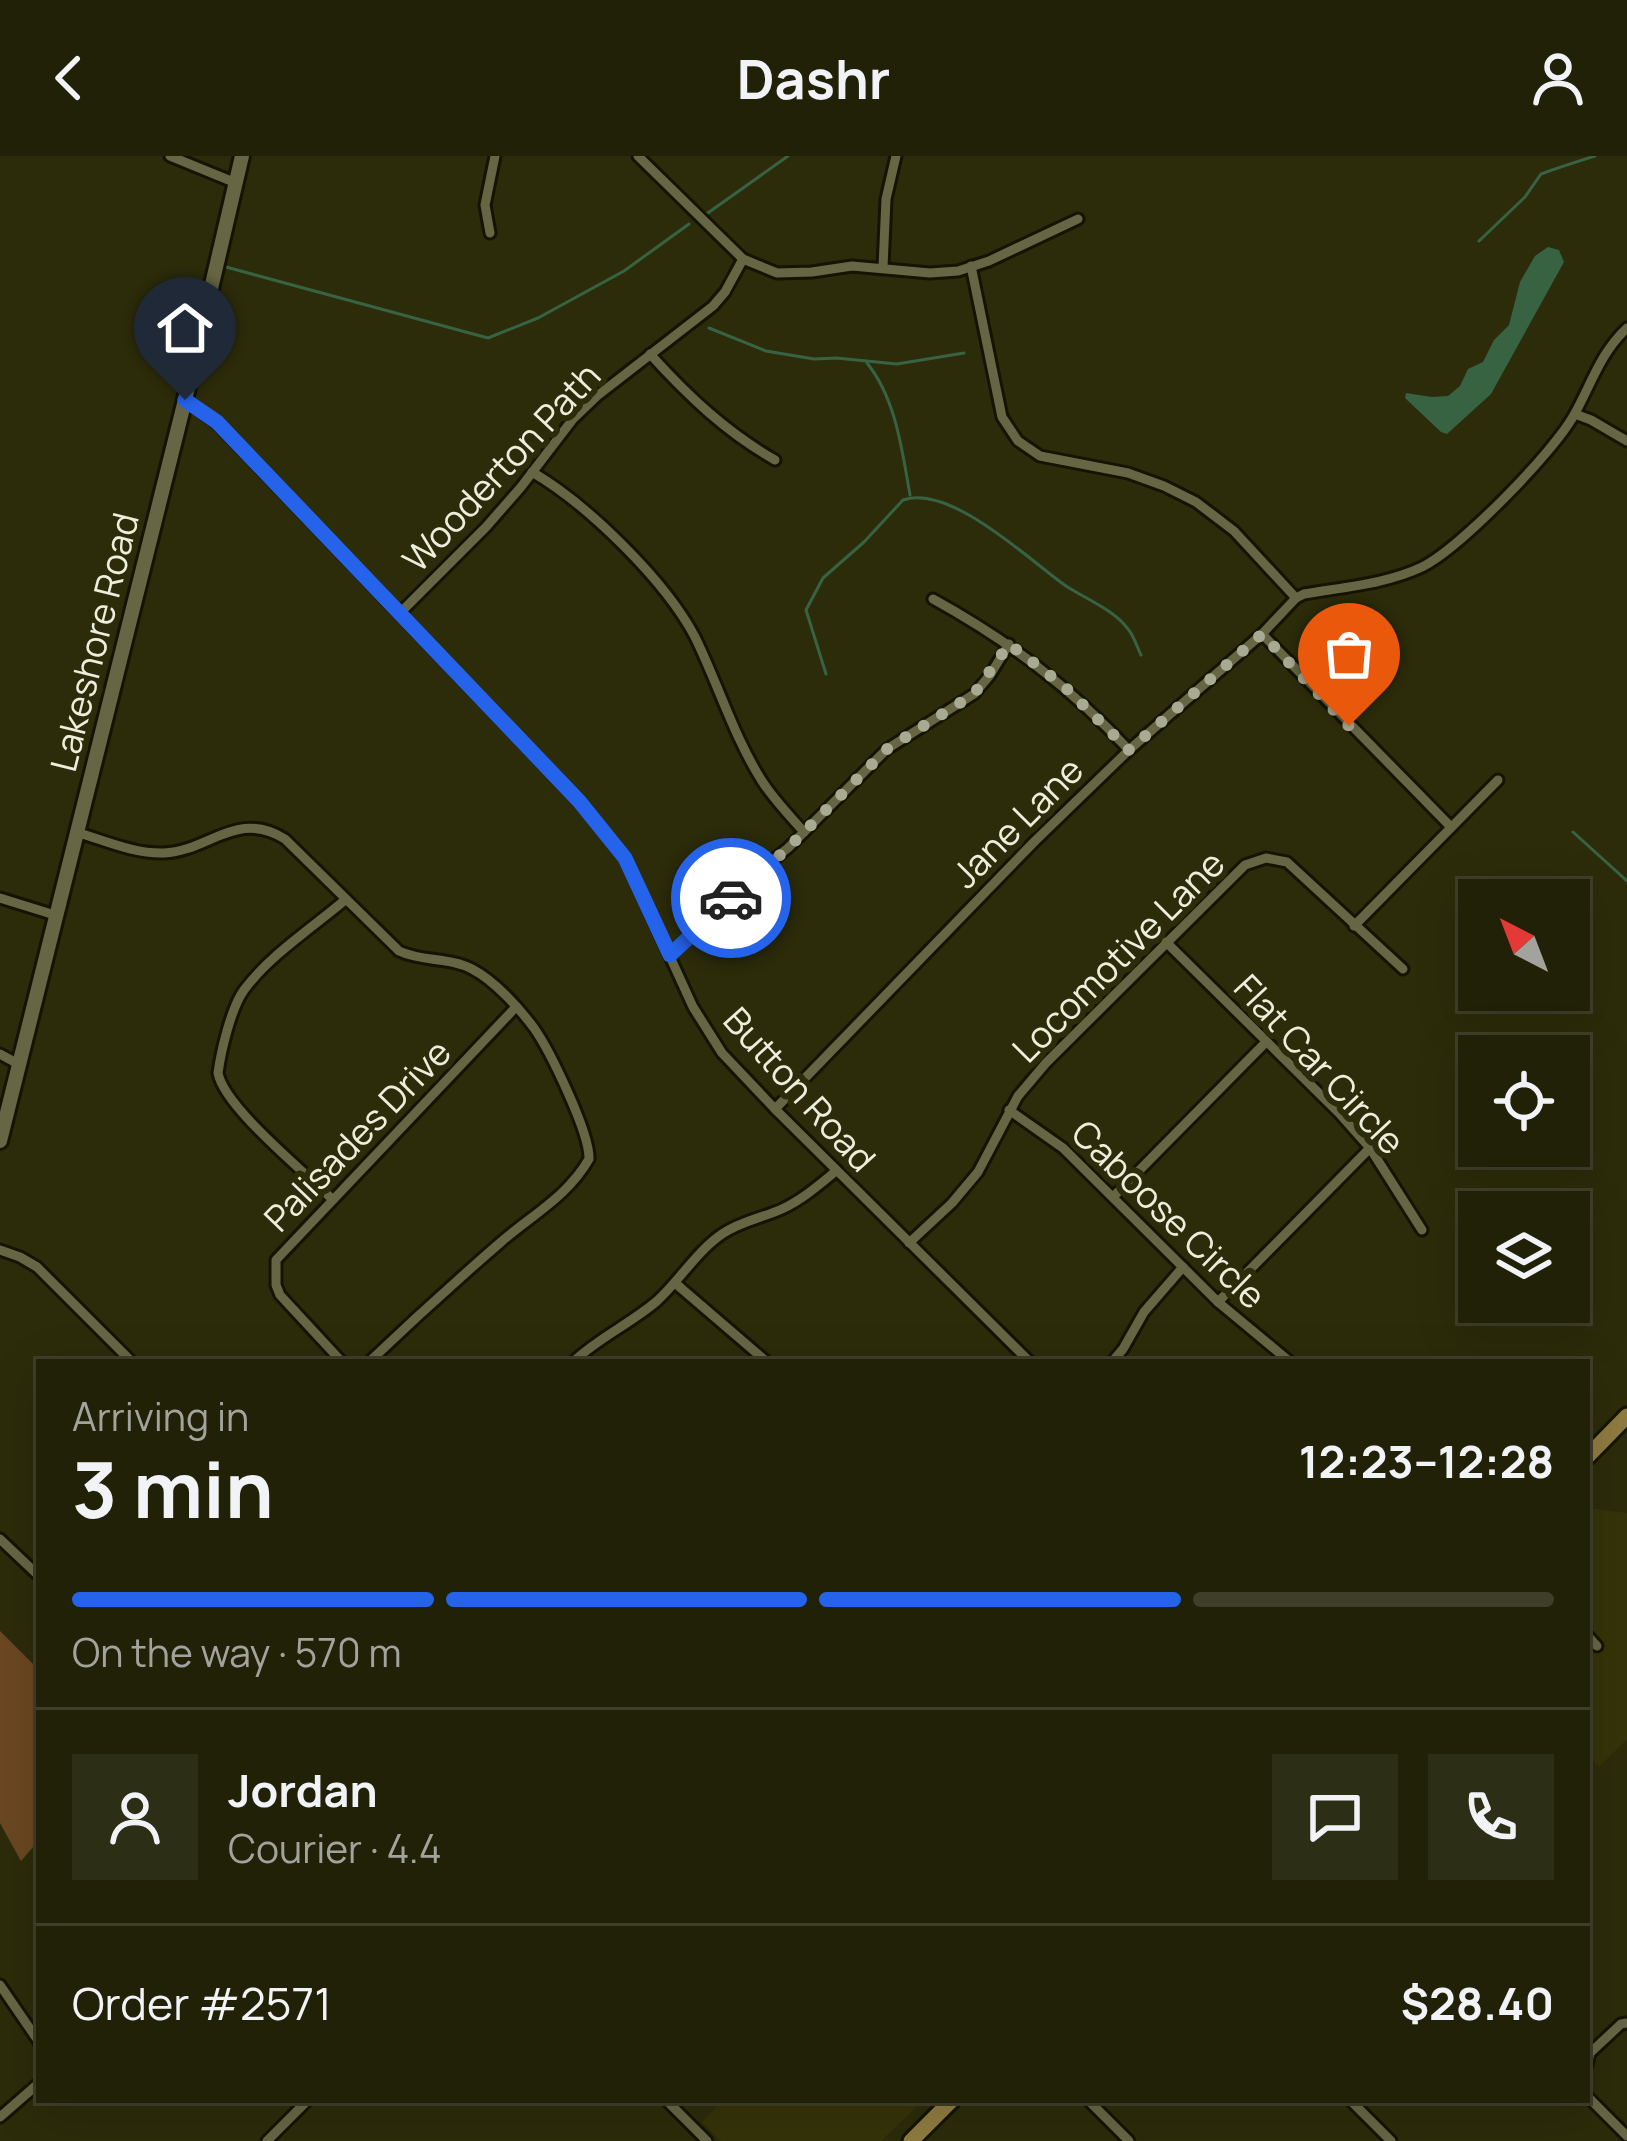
<!DOCTYPE html>
<html lang="en">
<head>
<meta charset="utf-8">
<style>
  :root { --surface:#212108; --page:#2d2e16; --text:#f1f3f6; --muted:#a2a39c; --line:#3e3e29; --accent:#2563eb }
  body { margin:0; font-family:Manrope,sans-serif; background:var(--page); color:var(--text); height:100vh; display:flex; flex-direction:column; font-size:45px; white-space:nowrap }
  * { box-sizing:border-box; margin:0 }
  p { font-size:39px; color:var(--muted) }
  .icon { flex:none; width:66px; height:66px; fill:none; stroke:currentColor; stroke-width:2; stroke-linecap:round; stroke-linejoin:round }
  .map { position:relative; flex:1; overflow:hidden }
  .side { position:absolute; left:36px; top:1203px; width:1554px; height:744px; display:flex; flex-direction:column; background:var(--surface); border-radius:0px; box-shadow:0 12px 48px #0002,0 0 0 3px var(--line) }
  .side>* { flex:none }
  .needle { width:78px; rotate:318deg }
  .fabs { position:absolute; left:1458px; top:723px; display:grid; gap:24px }
  .fabs a { display:grid; place-items:center; width:132px; height:132px; border-radius:0px; background:var(--surface); box-shadow:0 12px 48px #0002,0 0 0 3px var(--line); font-size:60px }
  .pin { position:absolute; display:grid; place-items:center; width:102px; height:102px; color:#fff; margin:-123px -51px; border-radius:50% 50% 50% 0; rotate:-45deg; box-shadow:0 0 12px #0007 }
  .pin .icon { rotate:45deg }
  .courier { position:absolute; display:grid; place-items:center; width:120px; height:120px; margin:-60px; border:9px solid #2563eb; border-radius:50%; background:#fff; color:#222; box-shadow:0 3px 15px #0007 }
  .head em { font-style:normal; font-weight:700 }
  .head div { display:flex; flex-direction:column-reverse }
  .head { display:flex; align-items:center; justify-content:space-between; height:204px; padding:0 36px }
  h1 { font-size:78px; font-weight:700; line-height:90px }
  .bar { display:grid; grid-template-columns:repeat(4,1fr); gap:18px 12px; align-content:center; height:144px; padding:0 36px }
  .bar i { height:15px; border-radius:9px; background:var(--line) }
  .bar .selected { background:var(--accent) }
  .bar p { grid-column:span 4 }
  .line { display:flex; align-items:center; gap:30px; padding:0 36px; border-top:3px solid var(--line) }
  .line div { flex:1 }
  .round { display:grid; place-items:center; flex:none; width:126px; height:126px; border-radius:0px; background:var(--page) }
  header { display:flex; justify-content:space-between; align-items:center; height:156px; padding:0 36px; background:var(--surface); font-size:54px; font-weight:700 }
  .map>svg:first-child { display:block }
  .built { fill:#343309 }
  .forest { fill:#6b4722 }
  .water { fill:#376343 }
  .lines { fill:none; stroke-linecap:round; stroke-linejoin:round }
  .stream { stroke:#376343; stroke-width:3 }
  .street-casing { stroke:#141400; stroke-width:15 }
  .secondary-casing { stroke:#141400; stroke-width:20 }
  .primary-casing { stroke:#141400; stroke-width:21 }
  .street { stroke:#666645; stroke-width:9 }
  .secondary { stroke:#666645; stroke-width:14 }
  .primary { stroke:#8e7b40; stroke-width:15 }
  .done { stroke:#a9aa92; stroke-width:12; stroke-dasharray:0 21.6 }
  .route { stroke:#2563eb; stroke-width:15 }
  .labels { text-anchor:middle; dominant-baseline:central; stroke-width:12; stroke-linejoin:round; paint-order:stroke }
  .street-label { font-size:36px; fill:#edeedb; stroke:#2c2c0b }
</style>
</head>
<body>
<header><svg class="icon" aria-label="back" viewBox="0 0 24 24"><path d="M15 5l-7 7 7 7"/></svg>Dashr<svg class="icon" aria-label="person" viewBox="0 0 24 24"><circle cx="12" cy="8" r="4"/><path d="M4 21q1-7 8-7t8 7"/></svg></header>
<div class="map">
<svg width="1627" height="1985" viewBox="0 0 1627 1985">
  <rect width="100%" height="100%" fill="#2c2c0b"/>
  <g class="built">
    <polygon points="1587,1352 1627,1357 1627,1583 1599,1611 1587,1598"/>
    <polygon points="723,1944 924,1944 881,1985 721,1985 702,1966"/>
  </g>
  <polygon class="forest" points="0,1475 39,1514 39,1684 21,1705 0,1667"/>
  <polygon class="water" points="1548,91 1559,94 1564,106 1491,238 1447,278 1441,276 1405,242 1406,237 1432,241 1448,240 1460,230 1468,213 1483,206 1494,184 1509,169 1520,126 1535,100"/>
  <g class="lines">
    <g class="stream">
      <polyline points="705,59 788,0"/>
      <path d="M1479,85l46,-44 16,-23c19,-7 35,-12 54,-18"/>
      <polyline points="226,111 488,182 538,162 624,115 689,68"/>
      <polyline points="709,172 766,195 814,203 836,202 897,208 964,197"/>
      <path d="M867,207c29,36 35,87 43,132"/>
      <path d="M826,518l-20,-64 17,-32 41,-36 39,-42c48,-16 126,60 163,86 20,13 48,24 62,43 6,7 9,18 13,26"/>
      <polyline points="1573,676 1627,725"/>
    </g>
    <defs>
      <g id="street">
        <polyline points="170,0 236,27"/>
        <polyline points="638,0 743,103 777,117 812,116 852,110 930,117 958,115 989,105 1078,63"/>
        <polyline points="490,77 485,49 495,0"/>
        <polyline points="971,110 1002,261 1018,285 1040,300 1128,317 1164,330 1196,346 1234,375 1296,442"/>
        <polyline points="883,111 886,43 896,0"/>
        <path d="M650,198c38,42 76,78 125,106"/>
        <polyline points="185,244 217,267 579,645 625,702 693,851 722,897 775,953 1030,1206"/>
        <polyline points="1575,258 1591,264 1627,285"/>
        <path d="M532,316c55,32 133,108 163,165 23,47 39,100 67,144 12,19 28,35 42,51"/>
        <path d="M933,443c76,42 137,88 196,151"/>
        <polyline points="400,457 486,371 521,331 573,263 597,240 713,150 725,136 743,103"/>
        <polyline points="1262,478 1451,671"/>
        <path d="M79,677c27,8 56,21 85,20 45,-2 73,-44 121,-14l114,112c23,11 51,6 73,18 23,12 47,39 62,59 16,23 56,105 55,131 -21,37 -57,56 -88,83 -45,39 -89,79 -132,120"/>
        <polyline points="0,742 58,760"/>
        <polyline points="1354,770 1498,624"/>
        <polyline points="1166,786 1339,957 1370,992 1422,1074"/>
        <polyline points="670,799 758,716 788,692 887,593 974,538 990,519 1009,488"/>
        <polyline points="0,898 20,909"/>
        <path d="M775,953l260,-268 94,-91 133,-116 34,-36 8,-4c40,-7 82,-10 118,-27 38,-19 131,-114 152,-152 17,-30 26,-62 53,-87"/>
        <polyline points="1009,954 1063,992 1218,1146 1289,1205"/>
        <polyline points="1114,1040 1266,886"/>
        <path d="M332,1043c-27,-27 -108,-92 -114,-126 3,-22 13,-65 26,-83 26,-35 68,-62 101,-90"/>
        <polyline points="909,1087 952,1047 978,1016 1018,940 1046,907 1245,709 1266,702 1287,706 1403,813"/>
        <polyline points="0,1094 20,1101 37,1111 132,1206"/>
        <polyline points="675,1127 767,1206"/>
        <polyline points="1218,1146 1370,992"/>
        <polyline points="342,1206 280,1139 276,1129 276,1104 515,852"/>
        <path d="M573,1206c25,-24 57,-38 84,-61 23,-21 39,-49 65,-67 19,-13 40,-16 60,-25 21,-10 37,-24 54,-38"/>
        <polyline points="1112,1206 1123,1193 1144,1156 1183,1111"/>
        <polyline points="0,1383 39,1420"/>
        <polyline points="1587,1479 1597,1490"/>
        <polyline points="0,1829 39,1886"/>
        <polyline points="1587,1909 1590,1897 1621,1868 1627,1867"/>
        <polyline points="1587,1940 1627,1980"/>
        <polyline points="666,1944 707,1985"/>
        <polyline points="1088,1944 1129,1985"/>
        <polyline points="1350,1944 1391,1985"/>
        <polyline points="0,1961 39,1927"/>
        <polyline points="267,1985 308,1944"/>
      </g>
      <polyline id="secondary" points="0,985 184,248 242,0"/>
      <g id="primary">
        <polyline points="1587,1301 1627,1260"/>
        <polyline points="911,1985 952,1944"/>
      </g>
    </defs>
    <use href="#street" class="street-casing"/>
    <use href="#secondary" class="secondary-casing"/>
    <use href="#primary" class="primary-casing"/>
    <use href="#street" class="street"/>
    <use href="#secondary" class="secondary"/>
    <use href="#primary" class="primary"/>
  </g>
  <g class="lines">
    <polyline class="done" points="731,742 788,692 887,593 974,538 1009,488 1064,530 1129,594 1262,478 1349,570"/>
    <polyline class="route" points="185,244 217,266 579,645 625,702 670,799 731,742"/>
  </g>
  <g class="labels">
    <g class="street-label">
      <text transform="translate(501 311) rotate(-47)">Wooderton Path</text>
      <text transform="translate(94 486) rotate(-76)">Lakeshore Road</text>
      <text transform="translate(1017 666) rotate(-45)">Jane Lane</text>
      <text transform="translate(1118 800) rotate(-45)">Locomotive Lane</text>
      <text transform="translate(1320 908) rotate(47)">Flat Car Circle</text>
      <text transform="translate(800 933) rotate(48)">Button Road</text>
      <text transform="translate(357 979) rotate(-46)">Palisades Drive</text>
      <text transform="translate(1169 1058) rotate(44)">Caboose Circle</text>
    </g>
  </g>
</svg>
<div class="fabs">
<a><svg class="needle" viewBox="-14 -14 28 28"><path d="M0-13l5 13h-10z" fill="#e53935"/><path d="M0 13l5-13h-10z" fill="#a2a39c"/></svg></a>
<a><svg class="icon" aria-label="locate" viewBox="0 0 24 24"><circle cx="12" cy="12" r="6"/><path d="M12 2v4M12 18v4M2 12h4M18 12h4"/></svg></a>
<a><svg class="icon" aria-label="layers" viewBox="0 0 24 24"><path d="M12 4l9 5-9 5-9-5zM3 14l9 5 9-5"/></svg></a>
</div>
<div class="pin" style="left:1349px;top:570px;background:#ea580c"><svg class="icon" aria-label="bag" viewBox="0 0 24 24"><path d="M5 8h14l-1 12H6zM9 8a3 3 0 0 1 6 0"/></svg></div>
<div class="pin" style="left:185px;top:244px;background:#1f2937"><svg class="icon" aria-label="home" viewBox="0 0 24 24"><path d="M3 11l9-7 9 7M6 9v11h12V9"/></svg></div>
<div class="courier" style="left:731px;top:742px"><svg class="icon" aria-label="car" viewBox="0 0 24 24"><path d="M5 17H2v-5l4-1 3-4h7l3 4 3 1v5h-3M9 17h6M6 11h13"/><circle cx="7" cy="17" r="2"/><circle cx="17" cy="17" r="2"/></svg></div>
<section class="side">
<div class="head"><div><h1>3 min</h1><p>Arriving in</p></div><em>12:23–12:28</em></div>
<div class="bar"><i class="selected"></i><i class="selected"></i><i class="selected"></i><i></i><p>On the way · 570 m</p></div>
<div class="line" style="height:216px"><a class="round"><svg class="icon" aria-label="person" viewBox="0 0 24 24"><circle cx="12" cy="8" r="4"/><path d="M4 21q1-7 8-7t8 7"/></svg></a><div><b>Jordan</b><p>Courier · 4.4</p></div><a class="round"><svg class="icon" aria-label="chat" viewBox="0 0 24 24"><path d="M4 5h16v11H9l-5 4z"/></svg></a><a class="round"><svg class="icon" aria-label="phone" viewBox="0 0 24 24"><path d="M5 4h4l2 5-3 2q2 4 5 5l2-3 5 2v4C11 20 4 13 5 4z"/></svg></a></div>
<div class="line" style="height:156px"><div>Order #2571</div><b>$28.40</b></div>
</section>
</div>
</body>
</html>
